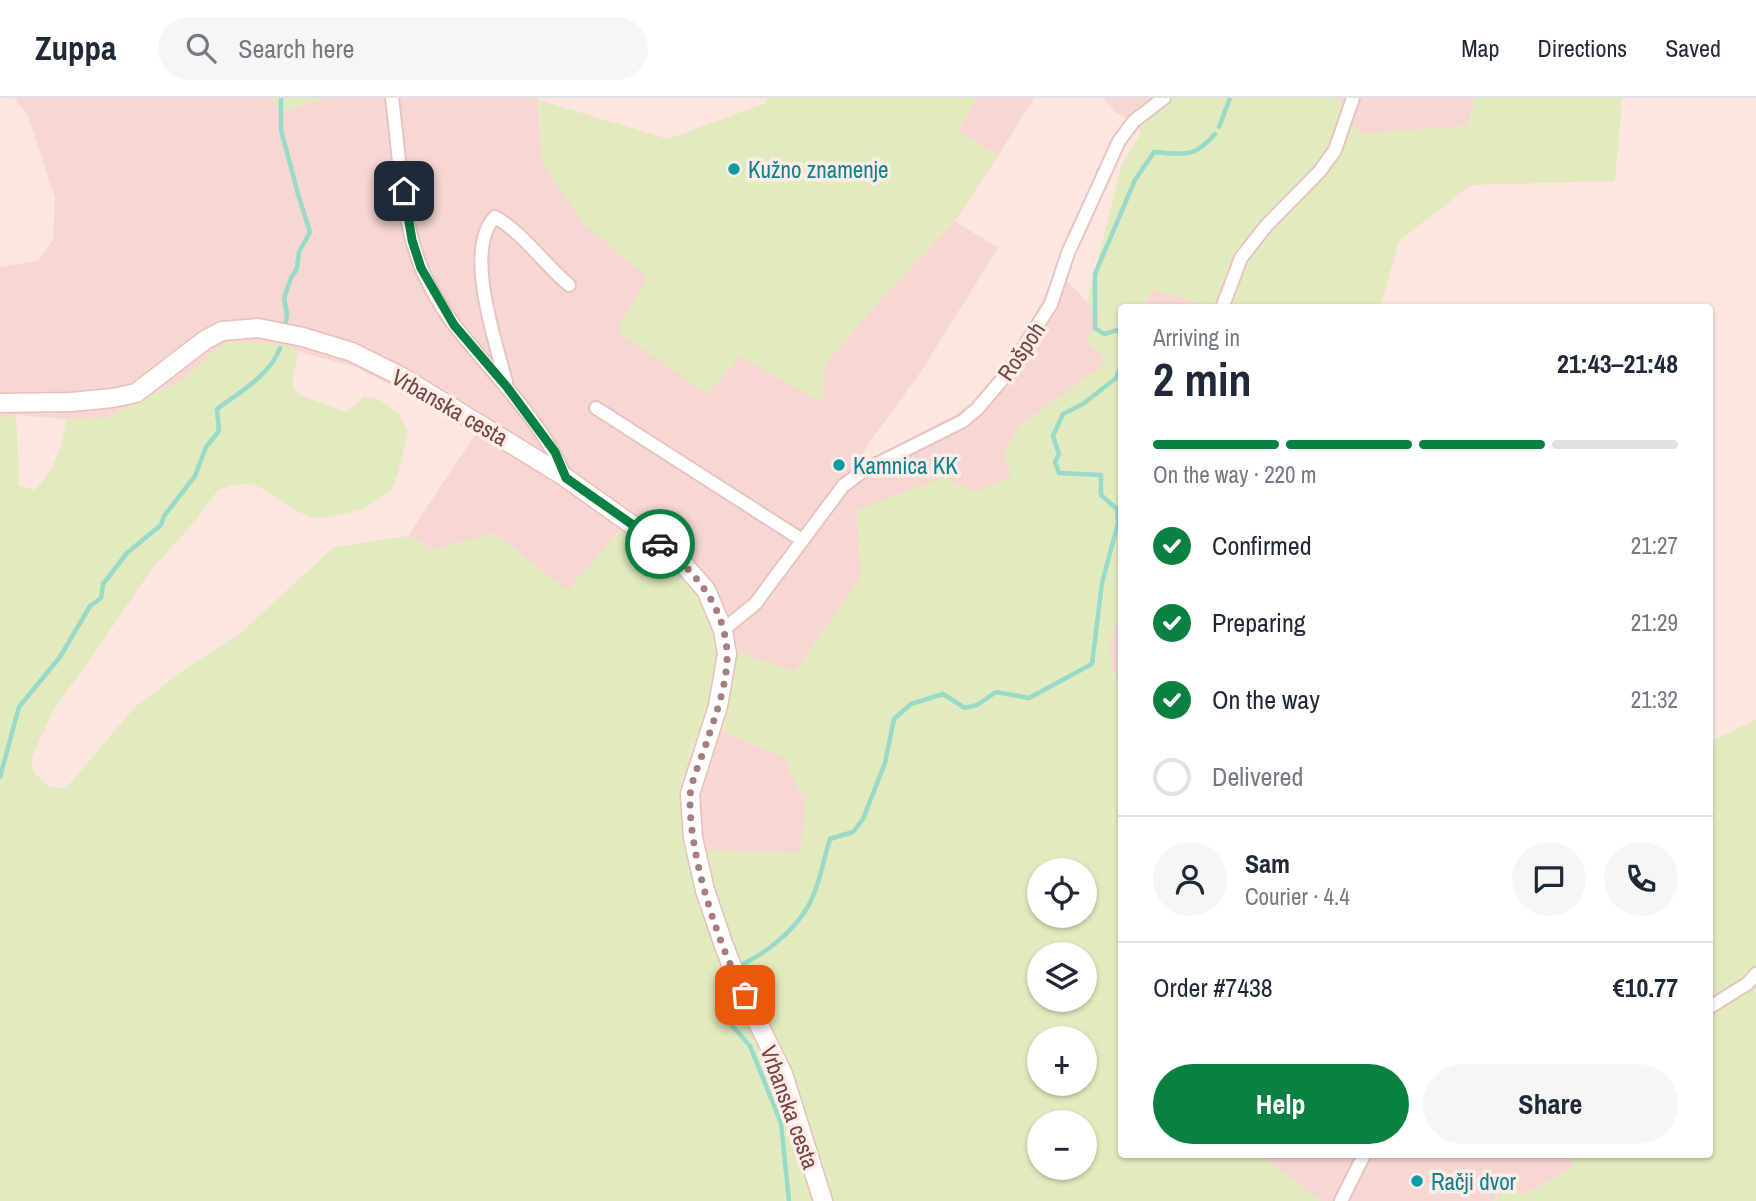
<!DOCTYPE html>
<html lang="en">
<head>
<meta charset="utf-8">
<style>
  :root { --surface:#fff; --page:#f6f6f7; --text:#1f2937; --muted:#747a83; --line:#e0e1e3; --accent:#0b8043 }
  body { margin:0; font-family:"Archivo Narrow",sans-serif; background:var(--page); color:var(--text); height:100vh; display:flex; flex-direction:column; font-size:26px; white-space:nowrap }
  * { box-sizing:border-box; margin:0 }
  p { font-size:23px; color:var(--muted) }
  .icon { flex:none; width:38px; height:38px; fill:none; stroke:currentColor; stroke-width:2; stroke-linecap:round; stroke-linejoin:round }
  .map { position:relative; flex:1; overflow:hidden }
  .sheet { position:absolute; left:1118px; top:206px; width:595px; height:854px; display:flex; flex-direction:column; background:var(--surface); border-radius:7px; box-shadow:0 2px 5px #0004 }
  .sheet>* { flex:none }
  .fabs { position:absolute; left:1027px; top:760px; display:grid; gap:14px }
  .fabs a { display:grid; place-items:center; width:70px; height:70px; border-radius:50%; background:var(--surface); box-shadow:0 2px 5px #0004; font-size:35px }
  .pin { position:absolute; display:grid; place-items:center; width:60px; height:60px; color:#fff; margin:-30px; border-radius:14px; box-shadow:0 4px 10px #0006 }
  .courier { position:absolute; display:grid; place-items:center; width:70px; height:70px; margin:-35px; border:5px solid #0b8043; border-radius:50%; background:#fff; color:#222; box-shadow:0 2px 9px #0007 }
  .summary em { font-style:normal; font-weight:800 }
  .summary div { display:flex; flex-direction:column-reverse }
  .summary { display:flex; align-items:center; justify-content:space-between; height:119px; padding:0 35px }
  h1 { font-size:46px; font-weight:800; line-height:52px }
  .bar { display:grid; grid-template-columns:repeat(4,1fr); gap:10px 7px; align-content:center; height:84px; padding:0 35px }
  .bar i { height:9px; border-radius:5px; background:var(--line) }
  .bar .active { background:var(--accent) }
  .bar p { grid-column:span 4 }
  .line { display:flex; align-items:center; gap:18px; padding:0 35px; border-top:2px solid var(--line) }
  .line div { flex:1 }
  .round { display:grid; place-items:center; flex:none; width:74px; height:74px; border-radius:37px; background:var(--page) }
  ol { padding:0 35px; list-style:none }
  li { display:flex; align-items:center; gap:21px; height:77px }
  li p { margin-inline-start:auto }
  li .icon { padding:7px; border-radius:50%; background:var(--accent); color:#fff; stroke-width:4 }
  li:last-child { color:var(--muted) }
  li i { width:38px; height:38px; border:4px solid var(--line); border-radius:50% }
  .button { display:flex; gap:14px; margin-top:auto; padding:14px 35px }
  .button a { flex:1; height:80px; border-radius:42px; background:var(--accent); color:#fff; font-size:28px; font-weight:800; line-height:80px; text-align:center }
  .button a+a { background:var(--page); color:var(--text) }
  header { display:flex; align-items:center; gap:42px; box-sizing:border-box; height:98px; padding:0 35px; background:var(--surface); border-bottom:2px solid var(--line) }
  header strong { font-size:33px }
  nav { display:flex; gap:38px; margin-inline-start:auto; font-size:24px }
  .search { width:490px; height:63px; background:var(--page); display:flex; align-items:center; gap:18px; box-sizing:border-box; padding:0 24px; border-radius:38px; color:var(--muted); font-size:26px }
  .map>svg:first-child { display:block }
  .residential { fill:#f7d7d1 }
  .green { fill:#e2ebbe; fill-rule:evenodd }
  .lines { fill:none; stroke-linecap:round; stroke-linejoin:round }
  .stream { stroke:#99dacb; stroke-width:4.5 }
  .street-casing { stroke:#e7c4c0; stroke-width:16 }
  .secondary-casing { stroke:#e9bfbb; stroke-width:21 }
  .street { stroke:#fff; stroke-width:12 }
  .secondary { stroke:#fff; stroke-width:18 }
  .done { stroke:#a57e7d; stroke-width:7; stroke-dasharray:0 12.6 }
  .route { stroke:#0b8043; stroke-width:9 }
  .culture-dot { fill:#0f9aa8; stroke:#ffece7; stroke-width:2.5 }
  .labels { text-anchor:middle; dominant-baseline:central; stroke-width:7; stroke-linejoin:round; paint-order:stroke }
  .culture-label { font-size:23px; fill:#0d838f; stroke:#ffece7; text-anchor:start }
  .street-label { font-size:23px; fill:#754648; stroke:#ffece7 }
</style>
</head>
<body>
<header>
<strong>Zuppa</strong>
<div class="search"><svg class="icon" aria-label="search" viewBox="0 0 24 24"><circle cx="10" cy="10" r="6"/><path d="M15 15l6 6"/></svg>Search here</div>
<nav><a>Map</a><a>Directions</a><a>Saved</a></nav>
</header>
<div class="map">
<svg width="1756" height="1103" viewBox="0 0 1756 1103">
  <rect width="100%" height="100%" fill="#fde6e0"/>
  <g class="residential">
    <polygon points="14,0 270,0 282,14 325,0 538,0 542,65 585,126 740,258 825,266 887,194 955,123 998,150 920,275 867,348 856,369 955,317 971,305 1016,254 1057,172 1102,220 1108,264 1022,326 1012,379 973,396 857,412 861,479 795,574 718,548 700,498 624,428 568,494 495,436 433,451 408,438 479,331 353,268 299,254 289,249 211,255 197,271 175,286 106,320 67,321 16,317 0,321 0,169 38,163 53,142 55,100 28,18"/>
    <polygon points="977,0 1034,0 998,58 957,33"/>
    <polygon points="1103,0 1171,0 1140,26 1118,16"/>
    <polygon points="1332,0 1475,0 1468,28 1359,36 1344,8"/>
    <polygon points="1151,191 1217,210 1146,210"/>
    <polygon points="1122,507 1122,600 1108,551"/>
    <polygon points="703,625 784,659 806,706 801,754 689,753 683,704 685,679 686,668"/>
    <polygon points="1260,1057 1568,1057 1575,1068 1524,1097 1506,1087 1493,1103 1321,1103"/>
  </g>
  <g class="green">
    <polygon points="270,0 325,0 282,14"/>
    <polygon points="768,0 977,0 957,33 998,58 955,123 887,194 825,266 823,305 740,258 707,296 617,233 647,180 585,126 542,65 539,2 668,41 766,5"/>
    <path d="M1171,0h161l12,8 15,28 109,-8 7,-28h147l-7,83 -144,4 -72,56 -19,67h-163l-66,-19 -5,19h-24v297l-14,44 14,49v457h138l61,46h-1321v-782l16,-4 3,71 16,4c21,-24 26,-40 32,-71l39,-1 69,-34 22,-15 14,-16 18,-11 41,1 19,4 10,5 -6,24v12l7,7 46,17 18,-16 18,5 17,13 9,18 -9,38 -8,21 -30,19 -30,7 -17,1 -20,-8 -30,-21 -13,-5 -19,1 -14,5 -22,30 -44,49 -63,92 -34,46 -24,52 3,14 16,14 16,1 69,-81 57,-43 44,-27 98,-90 74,-11 25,13 61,-15 74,57 56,-66 50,31 26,40 18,50 77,26 66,-95 -4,-67 88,-33 30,15 36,-15 -7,-25 18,-28 86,-62 -23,-22 17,-22 -15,-16 34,-135 19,-33v-10zM703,625l81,34 22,47 -6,48 -111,-1c-3,-28 -10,-60 -2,-87 4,-14 10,-27 16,-41zM1040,772h45v45h-45zM1040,856h45v45h-45zM1040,940h45v45h-45zM1040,1024h45v45h-45z"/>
    <polygon points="1756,621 1756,1103 1494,1103 1506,1087 1524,1097 1574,1069 1568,1057 1710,1057 1710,644"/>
  </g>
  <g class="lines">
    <g class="stream">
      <polyline points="281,0 281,32 298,96 310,134 299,154 297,170 291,180 284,200 287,216 285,230"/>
      <polyline points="1219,29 1230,0"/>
      <path d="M1122,237l-4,-5 -14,4 -9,-6v-54l40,-94 19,-28c31,2 39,7 61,-18"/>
      <path d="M0,679l19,-70 41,-50 30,-51 11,-8 2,-14 24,-31 34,-28 3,-9 31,-40 11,-29 13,-16 -2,-22c22,-16 54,-35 63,-61"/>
      <path d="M736,869c27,-11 56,-34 71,-59 12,-20 16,-47 23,-69l23,-7 10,-13 22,-56 9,-44 17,-15 32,-10 22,14 12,-3 19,-13 33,6 63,-34 10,-81 16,-60 -1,-14 -16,-14v-20l-42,-2 -4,-11 4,-8 -6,-18 10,-22 20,-10 33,-26 6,-15"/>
      <polyline points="728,872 721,886 719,902 728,923 750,948 781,1025 789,1103"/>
    </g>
    <defs>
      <g id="street">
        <path d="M392,0c7,52 9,120 29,169 7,18 23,45 35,60 38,49 86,93 110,151"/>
        <polyline points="1222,210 1241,160 1266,128 1320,73 1335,52 1353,0"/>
        <path d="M506,284c-10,-39 -43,-133 -11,-165 27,15 50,48 74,68"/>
        <polyline points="596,310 802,442"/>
        <polyline points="723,532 755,506 843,388 863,373 963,323 977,311 1006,277 1051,206 1068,155 1119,43 1134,23 1164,0"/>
        <polyline points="1710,909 1747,886 1756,876"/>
        <polyline points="1341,1103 1364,1057"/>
      </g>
      <polyline id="secondary" points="0,305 71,304 113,300 136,295 205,242 222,233 258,230 303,239 352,254 402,279 562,377 677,459 706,492 723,532 727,556 718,608 690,696 693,740 705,792 723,845 738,884 783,976 823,1103"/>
    </defs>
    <use href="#street" class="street-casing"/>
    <use href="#secondary" class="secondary-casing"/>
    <use href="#street" class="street"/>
    <use href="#secondary" class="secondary"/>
  </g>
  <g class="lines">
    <path class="done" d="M660,446c35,27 65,63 67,109 1,29 -11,61 -20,88 -5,17 -16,38 -17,56 -1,58 27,146 55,198"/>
    <polyline class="route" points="404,93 412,142 421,170 454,227 507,289 555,354 566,380 660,446"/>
  </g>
  <g class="culture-dot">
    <circle cx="734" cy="71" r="7"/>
    <circle cx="839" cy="367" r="7"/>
    <circle cx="1417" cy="1083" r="7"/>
  </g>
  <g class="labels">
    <g class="culture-label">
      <text x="748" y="71">Kužno znamenje</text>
      <text x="853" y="367">Kamnica KK</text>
      <text x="1431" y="1083">Račji dvor</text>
    </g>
    <g class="street-label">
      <text transform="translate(1021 253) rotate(-56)">Rošpoh</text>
      <text transform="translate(450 309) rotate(30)">Vrbanska cesta</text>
      <text transform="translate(790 1009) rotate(70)">Vrbanska cesta</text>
    </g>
  </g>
</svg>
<div class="fabs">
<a><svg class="icon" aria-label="locate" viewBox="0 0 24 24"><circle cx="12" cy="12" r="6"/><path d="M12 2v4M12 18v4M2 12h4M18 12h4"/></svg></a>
<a><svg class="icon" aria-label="layers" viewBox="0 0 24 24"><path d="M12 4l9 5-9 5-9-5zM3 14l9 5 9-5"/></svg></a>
<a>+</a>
<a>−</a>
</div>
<div class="pin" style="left:745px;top:897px;background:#ea580c"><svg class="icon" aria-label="bag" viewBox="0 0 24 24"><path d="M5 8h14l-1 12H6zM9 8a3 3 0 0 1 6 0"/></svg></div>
<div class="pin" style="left:404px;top:93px;background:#1f2937"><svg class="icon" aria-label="home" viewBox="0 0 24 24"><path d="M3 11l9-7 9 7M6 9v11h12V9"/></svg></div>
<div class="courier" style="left:660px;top:446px"><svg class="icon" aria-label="car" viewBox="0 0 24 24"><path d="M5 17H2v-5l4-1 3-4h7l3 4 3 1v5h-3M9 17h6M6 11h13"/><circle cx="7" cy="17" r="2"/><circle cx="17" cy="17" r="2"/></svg></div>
<section class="sheet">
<div class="summary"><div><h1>2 min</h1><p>Arriving in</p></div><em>21:43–21:48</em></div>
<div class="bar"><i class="active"></i><i class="active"></i><i class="active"></i><i></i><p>On the way · 220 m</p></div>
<ol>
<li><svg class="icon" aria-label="check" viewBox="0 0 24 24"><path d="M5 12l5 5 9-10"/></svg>Confirmed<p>21:27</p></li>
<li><svg class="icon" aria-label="check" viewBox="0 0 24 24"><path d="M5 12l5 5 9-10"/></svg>Preparing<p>21:29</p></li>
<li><svg class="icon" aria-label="check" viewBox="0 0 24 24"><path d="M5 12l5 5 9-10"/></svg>On the way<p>21:32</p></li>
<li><i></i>Delivered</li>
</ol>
<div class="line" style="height:126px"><a class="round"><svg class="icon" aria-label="person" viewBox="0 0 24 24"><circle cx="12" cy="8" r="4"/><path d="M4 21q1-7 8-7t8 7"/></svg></a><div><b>Sam</b><p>Courier · 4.4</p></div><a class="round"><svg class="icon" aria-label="chat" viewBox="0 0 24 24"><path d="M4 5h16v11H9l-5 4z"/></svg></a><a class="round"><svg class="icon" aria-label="phone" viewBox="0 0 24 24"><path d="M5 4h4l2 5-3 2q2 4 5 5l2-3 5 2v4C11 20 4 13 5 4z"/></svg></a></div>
<div class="line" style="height:91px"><div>Order #7438</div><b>€10.77</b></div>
<div class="button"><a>Help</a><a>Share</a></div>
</section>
</div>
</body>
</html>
